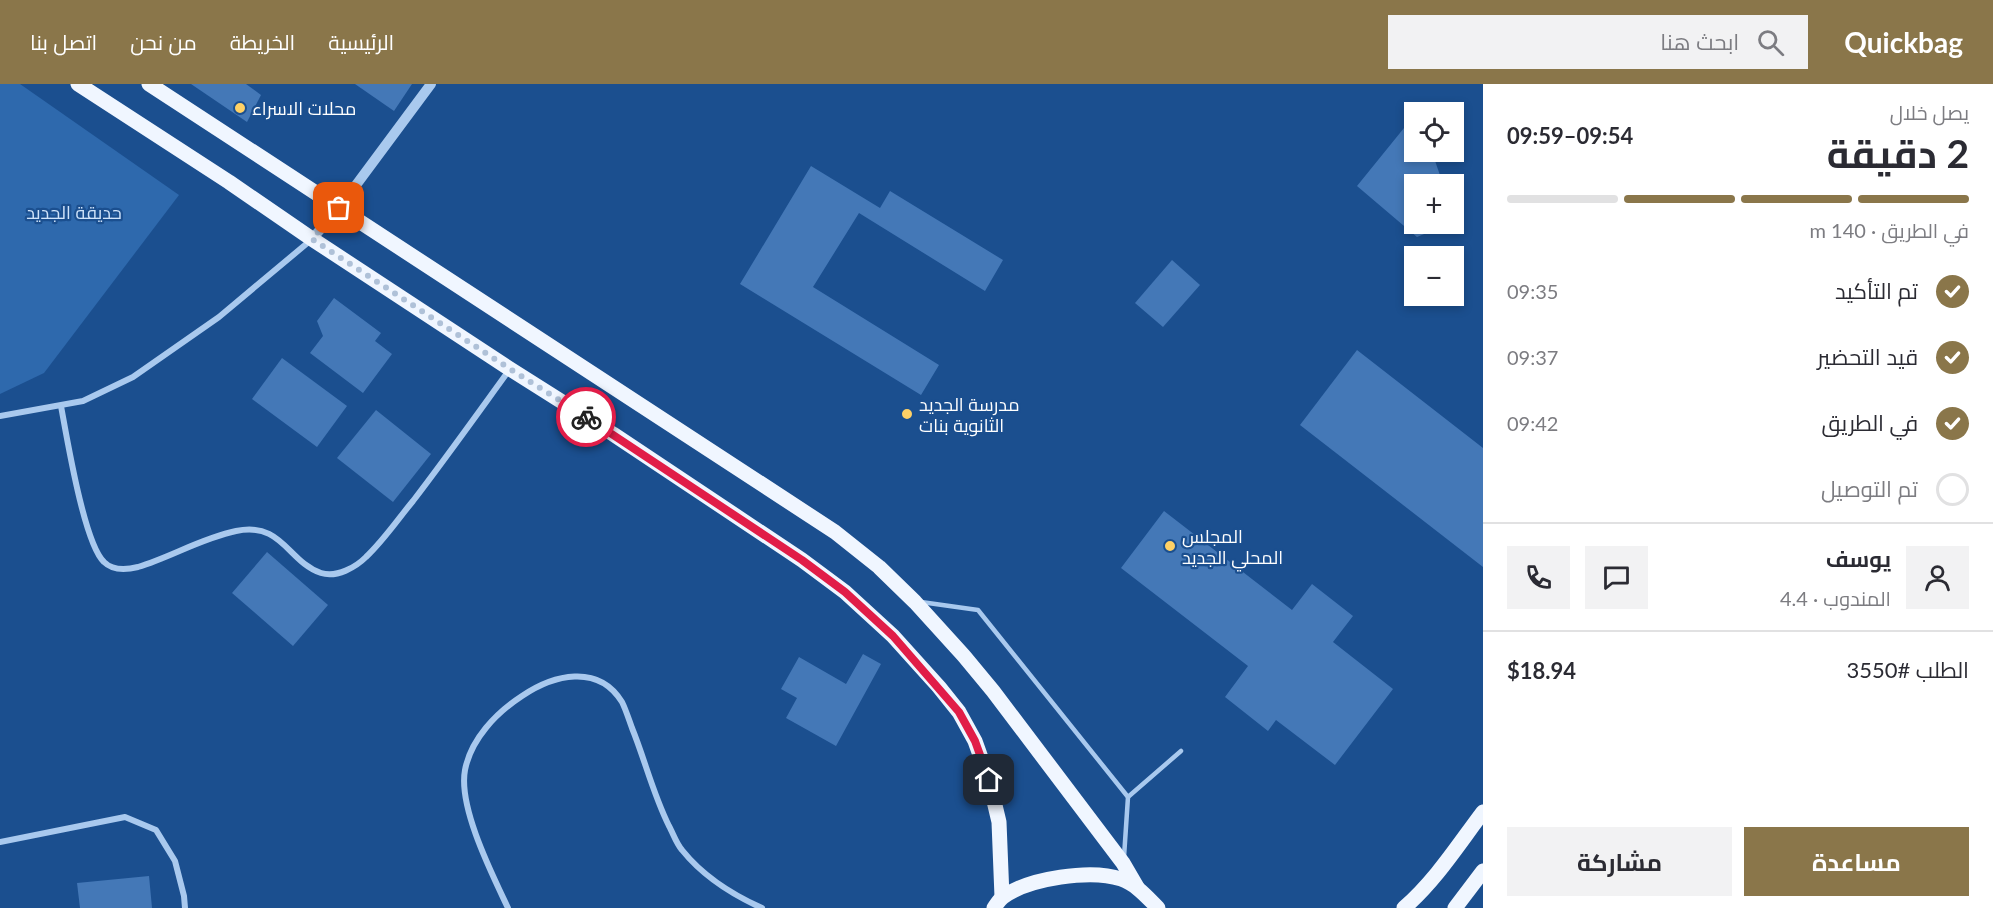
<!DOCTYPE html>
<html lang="ar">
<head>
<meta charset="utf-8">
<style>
  :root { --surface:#fff; --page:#f2f2f3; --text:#2b2b33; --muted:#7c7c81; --line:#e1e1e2; --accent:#8a764a }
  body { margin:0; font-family:Lato,Cairo,sans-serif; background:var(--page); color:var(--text); direction:rtl; height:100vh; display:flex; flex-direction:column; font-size:22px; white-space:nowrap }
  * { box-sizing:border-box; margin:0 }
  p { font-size:20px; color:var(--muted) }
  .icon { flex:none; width:33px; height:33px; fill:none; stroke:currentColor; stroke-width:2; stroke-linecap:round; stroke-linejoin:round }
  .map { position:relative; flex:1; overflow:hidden; direction:ltr }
  .sheet { display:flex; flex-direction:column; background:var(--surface); width:510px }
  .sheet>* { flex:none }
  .controls { position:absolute; left:1404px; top:18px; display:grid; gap:12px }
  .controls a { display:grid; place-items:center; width:60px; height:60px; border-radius:0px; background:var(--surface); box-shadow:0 3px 9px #0003; font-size:30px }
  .pin { position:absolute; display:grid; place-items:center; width:51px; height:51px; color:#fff; margin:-26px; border-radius:12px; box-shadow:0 3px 9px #0006 }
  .courier { position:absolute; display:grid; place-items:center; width:60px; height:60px; margin:-30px; border:4px solid #e11d48; border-radius:50%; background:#fff; color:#222; box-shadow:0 2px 8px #0007 }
  .summary em { font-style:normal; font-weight:700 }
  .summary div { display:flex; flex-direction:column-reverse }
  .summary { display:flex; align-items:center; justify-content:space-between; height:102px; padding:0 24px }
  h1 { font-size:39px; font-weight:700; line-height:45px }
  .bar { display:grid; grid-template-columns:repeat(4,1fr); gap:9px 6px; align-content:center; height:72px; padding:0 24px }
  .bar i { height:8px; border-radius:4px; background:var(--line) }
  .bar .selected { background:var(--accent) }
  .bar p { grid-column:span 4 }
  .line { display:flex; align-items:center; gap:15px; padding:0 24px; border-top:2px solid var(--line) }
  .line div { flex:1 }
  .round { display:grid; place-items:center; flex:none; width:63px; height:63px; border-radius:0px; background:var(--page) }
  ol { padding:0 24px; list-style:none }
  li { display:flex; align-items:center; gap:18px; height:66px }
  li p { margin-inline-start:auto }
  li .icon { padding:6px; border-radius:50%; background:var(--accent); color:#fff; stroke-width:4 }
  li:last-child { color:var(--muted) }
  li i { width:33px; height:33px; border:3px solid var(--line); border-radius:50% }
  .action { display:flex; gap:12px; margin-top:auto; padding:12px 24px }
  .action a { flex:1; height:69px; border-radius:0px; background:var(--accent); color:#fff; font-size:24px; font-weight:700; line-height:69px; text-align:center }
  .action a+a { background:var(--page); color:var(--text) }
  header { display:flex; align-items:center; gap:36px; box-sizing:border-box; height:84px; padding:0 30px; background:var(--accent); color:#fff }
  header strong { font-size:28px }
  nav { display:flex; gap:33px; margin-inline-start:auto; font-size:21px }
  .search { width:420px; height:54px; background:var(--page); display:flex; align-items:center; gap:15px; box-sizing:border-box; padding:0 21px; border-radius:0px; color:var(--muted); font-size:22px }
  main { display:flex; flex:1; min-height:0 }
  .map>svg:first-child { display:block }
  .green { fill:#2e69ad }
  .building { fill:#4478b7 }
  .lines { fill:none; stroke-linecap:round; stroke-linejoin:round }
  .service { stroke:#a9c9ee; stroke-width:4.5 }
  .minor { stroke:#a9c9ee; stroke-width:6 }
  .tertiary { stroke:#a9c9ee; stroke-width:10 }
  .primary { stroke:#f0f6ff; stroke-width:15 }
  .done { stroke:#afc1d8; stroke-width:6; stroke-dasharray:0 10.8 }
  .route { stroke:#e11d48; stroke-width:8 }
  .poi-dot { fill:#ffd166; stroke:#1b4f8f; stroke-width:2 }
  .labels { text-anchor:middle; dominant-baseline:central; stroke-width:4.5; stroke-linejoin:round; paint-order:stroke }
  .poi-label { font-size:18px; fill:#fff; stroke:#1b4f8f; text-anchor:start }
  .park-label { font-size:18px; fill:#cfe3fa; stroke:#1b4f8f }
</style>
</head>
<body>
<header>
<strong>Quickbag</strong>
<div class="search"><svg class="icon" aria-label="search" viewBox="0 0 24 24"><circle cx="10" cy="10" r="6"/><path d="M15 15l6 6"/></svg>ابحث هنا</div>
<nav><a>الرئيسية</a><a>الخريطة</a><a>من نحن</a><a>اتصل بنا</a></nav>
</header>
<main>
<section class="sheet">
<div class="summary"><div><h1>2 دقيقة</h1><p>يصل خلال</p></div><em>09:54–09:59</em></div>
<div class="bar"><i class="selected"></i><i class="selected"></i><i class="selected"></i><i></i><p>في الطريق · 140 m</p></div>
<ol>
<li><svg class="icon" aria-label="check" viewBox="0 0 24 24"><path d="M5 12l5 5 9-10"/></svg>تم التأكيد<p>09:35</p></li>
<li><svg class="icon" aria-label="check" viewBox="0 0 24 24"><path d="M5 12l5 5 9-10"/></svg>قيد التحضير<p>09:37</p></li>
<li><svg class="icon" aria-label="check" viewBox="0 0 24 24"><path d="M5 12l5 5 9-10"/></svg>في الطريق<p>09:42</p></li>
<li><i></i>تم التوصيل</li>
</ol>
<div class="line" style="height:108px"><a class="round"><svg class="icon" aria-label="person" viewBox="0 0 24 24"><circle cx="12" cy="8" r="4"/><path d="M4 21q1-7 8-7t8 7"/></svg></a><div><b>يوسف</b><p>المندوب · 4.4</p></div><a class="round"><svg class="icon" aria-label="chat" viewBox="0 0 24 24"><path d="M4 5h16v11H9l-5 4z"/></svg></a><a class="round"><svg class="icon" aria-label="phone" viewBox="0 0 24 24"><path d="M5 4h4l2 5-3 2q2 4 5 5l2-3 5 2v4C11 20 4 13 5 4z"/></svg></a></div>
<div class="line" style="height:78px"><div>الطلب #3550</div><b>$18.94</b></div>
<div class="action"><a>مساعدة</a><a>مشاركة</a></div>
</section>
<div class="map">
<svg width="1483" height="824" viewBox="0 0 1483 824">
  <rect width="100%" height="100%" fill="#1b4f8f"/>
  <polygon class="green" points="0,0 20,0 179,111 44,289 0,310"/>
  <g class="building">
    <polygon points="191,0 246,0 261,11 247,38"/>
    <polygon points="355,0 412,0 394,27"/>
    <polygon points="1404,44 1414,52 1414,68 1432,68 1443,100 1414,100 1414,140 1448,140 1417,153 1357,102"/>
    <polygon points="811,82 880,124 890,107 1003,176 985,207 859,129 813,203 939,281 921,311 740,200"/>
    <polygon points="1172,176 1200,201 1163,243 1135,219"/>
    <polygon points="334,214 381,249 375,257 392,270 363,309 310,269 323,252 317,237"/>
    <polygon points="1357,266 1483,364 1483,483 1300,341"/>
    <polygon points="282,274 347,322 317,363 252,315"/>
    <polygon points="376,326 431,370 393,418 337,374"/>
    <polygon points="1164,427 1292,526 1312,500 1353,532 1333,558 1393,605 1335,681 1276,636 1268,647 1225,613 1248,582 1121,484"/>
    <polygon points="267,468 328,521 293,562 232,509"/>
    <polygon points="863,570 881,580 836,662 786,634 797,614 781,605 799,573 846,600"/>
    <polygon points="149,792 152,824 80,824 77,799"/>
  </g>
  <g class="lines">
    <g class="service">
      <polyline points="921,518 978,526 1128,713 1124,773"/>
      <polyline points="1128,713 1181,667"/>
    </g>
    <g class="minor">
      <path d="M61,322c6,32 23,137 43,156 9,9 22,8 34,5 33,-10 64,-29 98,-36 46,-10 52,31 85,42 16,5 35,-6 45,-16 18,-17 32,-38 47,-56 33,-43 65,-88 97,-132"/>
      <polyline points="0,332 83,317 133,293 219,233 311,156"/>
      <polyline points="0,758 125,733 156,746 175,777 184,812 185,824"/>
      <path d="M508,824c-16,-34 -50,-101 -43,-138 6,-31 31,-57 57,-74 31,-21 76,-33 100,6 4,8 7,18 10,26 13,32 21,66 37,98 4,7 7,17 13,24 20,25 51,45 80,58"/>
    </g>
    <polyline class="tertiary" points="312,155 339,124 431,0"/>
    <g class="primary">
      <polyline points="78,0 229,98 312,155 510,285 613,350 802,476 845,508 893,552 939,603 959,628 975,657 989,696 999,738 1002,813"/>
      <polyline points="149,0 835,448 879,483 915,518 964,572 993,607 1123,779 1137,803"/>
      <path d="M994,824c2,-3 5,-8 9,-11 26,-19 88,-28 118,-18 15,5 26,18 37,29"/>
      <path d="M1404,824c32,-28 54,-63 79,-96"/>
      <polyline points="1455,824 1483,787"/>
    </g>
  </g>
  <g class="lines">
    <polyline class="done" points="339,124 312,155 510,285 586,333"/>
    <polyline class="route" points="586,333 802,476 845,508 893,552 959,628 975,657 989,696"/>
  </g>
  <g class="poi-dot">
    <circle cx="240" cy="24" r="6"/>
    <circle cx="907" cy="330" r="6"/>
    <circle cx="1170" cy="462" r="6"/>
  </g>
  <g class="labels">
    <g class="poi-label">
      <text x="252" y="24">محلات الاسراء</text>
      <text x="919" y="320">مدرسة الجديد<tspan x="919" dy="21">الثانوية بنات</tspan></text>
      <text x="1182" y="452">المجلس<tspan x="1182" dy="21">المحلي الجديد</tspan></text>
    </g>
    <g class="park-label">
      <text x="74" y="128">حديقة الجديد</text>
    </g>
  </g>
</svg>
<div class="controls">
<a><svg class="icon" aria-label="locate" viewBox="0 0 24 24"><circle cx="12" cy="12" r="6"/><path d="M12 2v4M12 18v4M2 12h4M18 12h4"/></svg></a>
<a>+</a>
<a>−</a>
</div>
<div class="pin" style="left:339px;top:124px;background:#ea580c"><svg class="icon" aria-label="bag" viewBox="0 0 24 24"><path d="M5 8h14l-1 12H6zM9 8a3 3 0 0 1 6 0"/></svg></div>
<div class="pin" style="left:989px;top:696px;background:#1f2937"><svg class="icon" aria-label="home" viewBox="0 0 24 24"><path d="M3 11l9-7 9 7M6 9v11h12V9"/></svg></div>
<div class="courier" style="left:586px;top:333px"><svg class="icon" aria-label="bike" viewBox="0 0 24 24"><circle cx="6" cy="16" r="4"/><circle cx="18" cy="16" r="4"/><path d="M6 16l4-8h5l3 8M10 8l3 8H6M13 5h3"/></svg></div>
</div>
</main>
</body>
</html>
